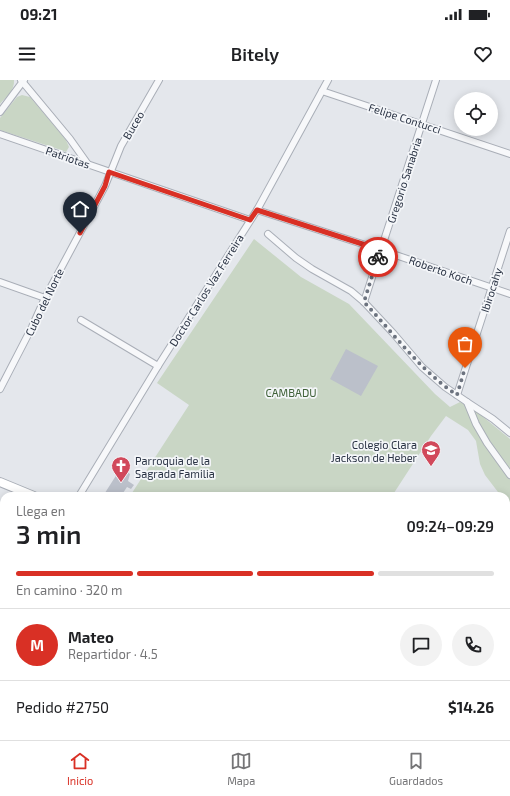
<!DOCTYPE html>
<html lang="es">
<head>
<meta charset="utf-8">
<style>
  :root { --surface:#fff; --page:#f2f2f2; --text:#202124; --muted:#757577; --line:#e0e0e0; --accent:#d93025 }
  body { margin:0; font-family:"Exo 2",sans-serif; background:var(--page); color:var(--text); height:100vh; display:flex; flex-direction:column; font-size:15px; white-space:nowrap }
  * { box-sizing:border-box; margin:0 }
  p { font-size:13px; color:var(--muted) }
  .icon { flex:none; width:22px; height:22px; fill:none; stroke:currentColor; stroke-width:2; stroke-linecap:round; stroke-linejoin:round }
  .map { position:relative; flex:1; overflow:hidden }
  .details { position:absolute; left:0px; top:412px; width:510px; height:248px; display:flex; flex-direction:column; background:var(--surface); border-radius:12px 12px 0 0; box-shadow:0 2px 10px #0003 }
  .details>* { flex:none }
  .buttons { position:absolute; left:454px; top:12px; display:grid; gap:8px }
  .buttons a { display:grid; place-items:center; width:44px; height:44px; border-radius:50%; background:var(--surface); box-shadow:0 2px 10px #0003; font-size:20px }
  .pin { position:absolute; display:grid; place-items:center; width:34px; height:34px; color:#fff; margin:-41px -17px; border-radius:50% 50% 50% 0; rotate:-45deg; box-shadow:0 0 4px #0007 }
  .pin .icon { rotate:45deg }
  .courier { position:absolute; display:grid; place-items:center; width:40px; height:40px; margin:-20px; border:3px solid #d93025; border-radius:50%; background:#fff; color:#222; box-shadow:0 1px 5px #0007 }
  .headline em { font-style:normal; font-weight:600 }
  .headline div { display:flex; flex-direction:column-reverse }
  .headline { display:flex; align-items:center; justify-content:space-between; height:68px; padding:0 16px }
  h1 { font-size:26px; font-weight:600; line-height:30px }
  .bar { display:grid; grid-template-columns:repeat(4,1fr); gap:6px 4px; align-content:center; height:48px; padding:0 16px }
  .bar i { height:5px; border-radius:3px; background:var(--line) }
  .bar .current { background:var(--accent) }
  .bar p { grid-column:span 4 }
  .line { display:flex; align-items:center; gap:10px; padding:0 16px; border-top:1px solid var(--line) }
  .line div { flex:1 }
  .round { display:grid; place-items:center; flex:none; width:42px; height:42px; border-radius:21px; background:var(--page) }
  .status { display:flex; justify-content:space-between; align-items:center; height:28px; padding:0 20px; background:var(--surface); direction:ltr }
  .status svg { height:11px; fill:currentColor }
  header { display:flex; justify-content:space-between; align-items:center; height:52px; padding:0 16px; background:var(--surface); font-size:18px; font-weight:600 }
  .tab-bar { display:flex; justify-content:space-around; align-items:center; height:56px; border-top:1px solid var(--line); background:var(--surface); font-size:11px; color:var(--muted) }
  .tab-bar a { display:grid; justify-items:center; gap:2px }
  .tab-bar .current { color:var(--accent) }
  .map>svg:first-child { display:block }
  .park { fill:#c9d6c5 }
  .building { fill:#bbc0ca }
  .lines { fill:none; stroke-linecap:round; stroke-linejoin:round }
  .street-casing { stroke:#a9aeb7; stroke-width:8 }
  .secondary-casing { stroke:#a9aeb7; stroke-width:10 }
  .street { stroke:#f7f8fa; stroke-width:6 }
  .secondary { stroke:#fff; stroke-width:8 }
  .done { stroke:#6c737f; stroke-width:4; stroke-dasharray:0 7.2 }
  .route { stroke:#d93025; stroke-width:5 }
  .labels { text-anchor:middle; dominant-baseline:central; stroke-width:3.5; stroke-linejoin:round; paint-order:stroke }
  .street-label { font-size:11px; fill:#2b3445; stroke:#f4f6f9 }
  .park-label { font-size:11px; fill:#3f6138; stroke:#f4f6f9 }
  .poi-label { font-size:11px; fill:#2b3445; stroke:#f4f6f9; text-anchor:end }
</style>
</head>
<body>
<div class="status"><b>09:21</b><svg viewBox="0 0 49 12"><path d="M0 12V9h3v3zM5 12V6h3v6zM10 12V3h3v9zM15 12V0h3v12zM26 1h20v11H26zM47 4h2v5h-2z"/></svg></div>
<header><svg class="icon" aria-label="menu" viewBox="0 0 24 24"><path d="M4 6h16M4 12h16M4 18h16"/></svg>Bitely<svg class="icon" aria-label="heart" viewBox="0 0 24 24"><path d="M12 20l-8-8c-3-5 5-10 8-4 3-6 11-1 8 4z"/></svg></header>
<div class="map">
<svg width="510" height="660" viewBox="0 0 510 660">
  <rect width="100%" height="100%" fill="#e4e7ec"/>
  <g class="park">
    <path d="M0,0h14c1,10 -8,17 -14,24z"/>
    <polygon points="22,15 30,17 66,60 69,67 66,72 61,70 0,50 0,38 17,17"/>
    <polygon points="254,159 301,197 349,224 435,314 450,327 460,322 476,331 510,359 510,426 506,422 506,416 501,416 485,395 480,384 476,361 468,350 446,336 431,356 392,416 130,416 189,325 157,303"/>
  </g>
  <g class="building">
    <polygon points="346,269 378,286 361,316 330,299"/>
    <polygon points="121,391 127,392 130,394 128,401 134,405 131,409 127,407 121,416 103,416 117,394"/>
  </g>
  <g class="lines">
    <defs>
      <g id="street">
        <polyline points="21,0 70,59 87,83"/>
        <polyline points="322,11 510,74"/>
        <polyline points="0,32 24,0"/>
        <polyline points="0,54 250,140"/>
        <polyline points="257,130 381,170 510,214"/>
        <polyline points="268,154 296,178 312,189 351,211 364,222 393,253 422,287 445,307 467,322 476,344 487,363 510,395"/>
        <polyline points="0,202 45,218"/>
        <polyline points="364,222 436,0"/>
        <polyline points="81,240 158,286"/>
        <polyline points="0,309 32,247 45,218 105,106 121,66 159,0"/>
        <polyline points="457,315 510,151"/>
        <polyline points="467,322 493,339 510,353"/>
        <polyline points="79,416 158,286 257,130 328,0"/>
        <polyline points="0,598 4,600"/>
        <polyline points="0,645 4,637"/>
        <polyline points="112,656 120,660"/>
        <polyline points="174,660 176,656"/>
        <polyline points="346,660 348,656"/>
      </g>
      <g id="secondary">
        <polyline points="0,402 34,416"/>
        <polyline points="506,571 510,564"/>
        <polyline points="418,656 424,660"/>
        <polyline points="458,660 460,656"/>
      </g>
    </defs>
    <use href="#street" class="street-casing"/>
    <use href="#secondary" class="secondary-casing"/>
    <use href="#street" class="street"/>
    <use href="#secondary" class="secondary"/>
  </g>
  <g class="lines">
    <path class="done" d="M378,177l-14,45c30,32 56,68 93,93l8,-27"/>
    <polyline class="route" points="80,153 105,106 109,92 250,140 257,130 381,170 378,177"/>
  </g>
  <defs>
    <symbol id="school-pin" viewBox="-11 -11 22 30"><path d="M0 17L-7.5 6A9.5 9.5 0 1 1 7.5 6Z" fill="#d1495b" stroke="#f4f6f9"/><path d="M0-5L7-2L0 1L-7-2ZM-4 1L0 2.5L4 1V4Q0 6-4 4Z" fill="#fff"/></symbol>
    <symbol id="church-pin" viewBox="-11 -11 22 30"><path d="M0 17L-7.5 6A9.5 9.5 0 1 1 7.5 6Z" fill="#d1495b" stroke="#f4f6f9"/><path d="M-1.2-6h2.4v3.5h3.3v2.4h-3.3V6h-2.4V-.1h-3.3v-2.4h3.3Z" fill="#fff"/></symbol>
  </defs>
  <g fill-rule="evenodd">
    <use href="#school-pin" x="420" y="359" width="22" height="30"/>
    <use href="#church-pin" x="110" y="375" width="22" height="30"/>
  </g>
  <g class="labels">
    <g class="street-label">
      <text transform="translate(405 38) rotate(18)">Felipe Contucci</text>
      <text transform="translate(133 45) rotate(-60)">Buceo</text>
      <text transform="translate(68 77) rotate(19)">Patriotas</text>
      <text transform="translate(404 100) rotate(-72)">Gregorio Sanabria</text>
      <text transform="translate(441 190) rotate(19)">Roberto Koch</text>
      <text transform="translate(206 210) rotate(-58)">Doctor Carlos Vaz Ferreira</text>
      <text transform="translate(491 210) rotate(-72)">Ibirocahy</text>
      <text transform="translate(44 222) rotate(-64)">Cubo del Norte</text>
    </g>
    <g class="park-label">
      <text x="291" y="312">CAMBADU</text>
    </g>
    <g class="poi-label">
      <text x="417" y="364">Colegio Clara<tspan x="417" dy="13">Jackson de Heber</tspan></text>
      <text x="135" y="380" text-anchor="start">Parroquia de la<tspan x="135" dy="13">Sagrada Familia</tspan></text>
    </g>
  </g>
</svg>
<div class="buttons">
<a><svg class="icon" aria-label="locate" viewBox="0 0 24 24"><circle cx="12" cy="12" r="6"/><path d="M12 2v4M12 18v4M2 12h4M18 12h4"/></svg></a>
</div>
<div class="pin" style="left:465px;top:288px;background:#ea580c"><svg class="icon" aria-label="bag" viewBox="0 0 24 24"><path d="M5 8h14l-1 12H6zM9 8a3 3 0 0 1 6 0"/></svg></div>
<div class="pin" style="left:80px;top:153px;background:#1f2937"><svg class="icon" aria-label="home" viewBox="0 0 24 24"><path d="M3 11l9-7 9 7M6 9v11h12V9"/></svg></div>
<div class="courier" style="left:378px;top:177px"><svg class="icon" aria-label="bike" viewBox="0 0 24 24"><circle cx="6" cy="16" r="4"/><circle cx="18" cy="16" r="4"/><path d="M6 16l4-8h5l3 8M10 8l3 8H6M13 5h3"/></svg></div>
<section class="details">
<div class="headline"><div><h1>3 min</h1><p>Llega en</p></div><em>09:24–09:29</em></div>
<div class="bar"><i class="current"></i><i class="current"></i><i class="current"></i><i></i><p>En camino · 320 m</p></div>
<div class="line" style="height:72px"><b class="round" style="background:var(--accent);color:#fff">M</b><div><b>Mateo</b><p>Repartidor · 4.5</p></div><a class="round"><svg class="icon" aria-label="chat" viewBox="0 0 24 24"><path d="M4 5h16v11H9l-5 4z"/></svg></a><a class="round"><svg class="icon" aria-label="phone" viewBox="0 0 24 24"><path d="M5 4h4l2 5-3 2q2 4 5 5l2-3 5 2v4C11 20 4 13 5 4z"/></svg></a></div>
<div class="line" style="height:52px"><div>Pedido #2750</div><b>$14.26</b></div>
</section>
</div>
<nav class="tab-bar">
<a class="current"><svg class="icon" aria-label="home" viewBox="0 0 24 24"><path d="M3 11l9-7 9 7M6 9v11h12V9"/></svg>Inicio</a>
<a><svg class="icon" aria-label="map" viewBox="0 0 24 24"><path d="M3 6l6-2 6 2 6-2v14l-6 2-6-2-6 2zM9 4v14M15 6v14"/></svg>Mapa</a>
<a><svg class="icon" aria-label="saved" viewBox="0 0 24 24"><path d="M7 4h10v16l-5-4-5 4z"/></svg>Guardados</a>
</nav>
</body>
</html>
